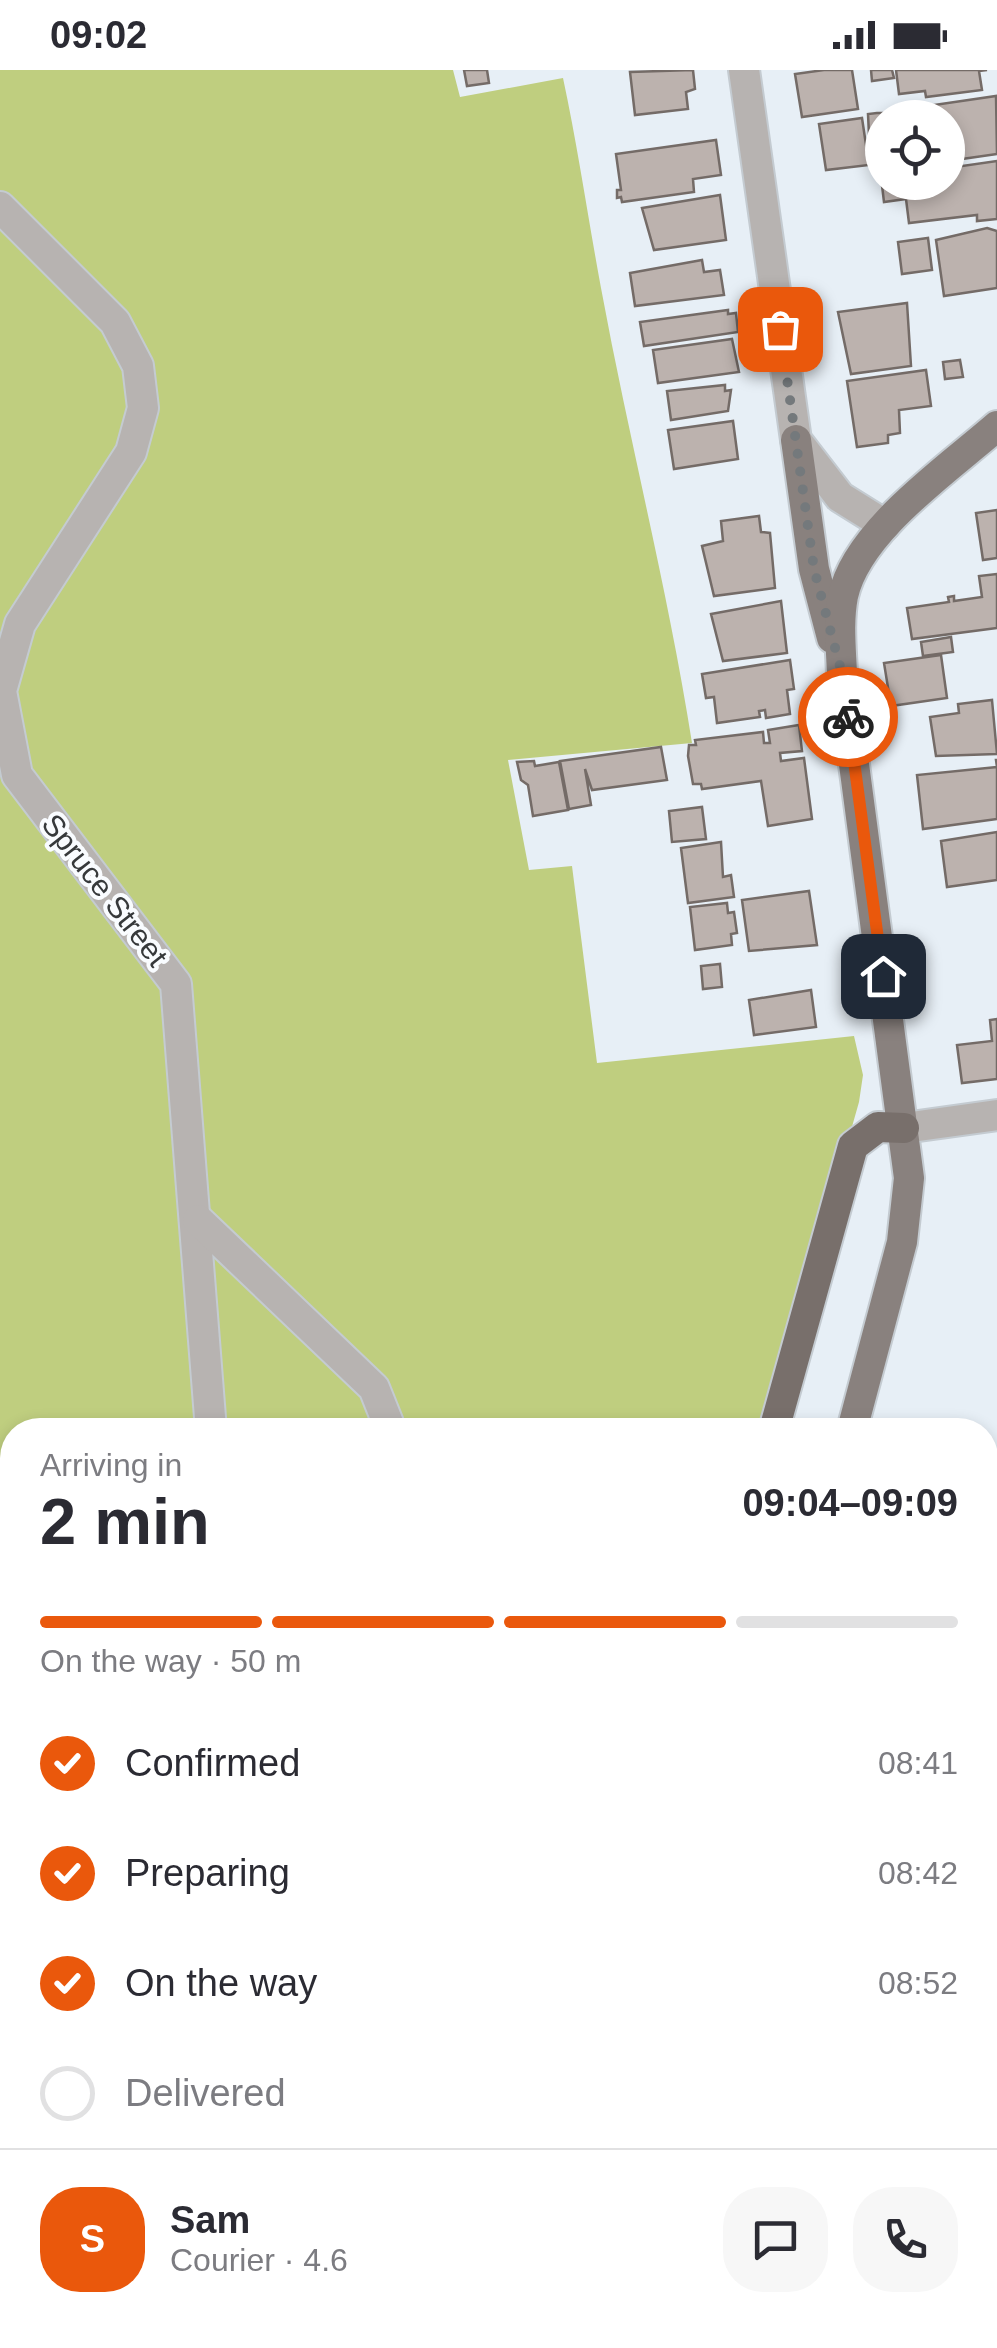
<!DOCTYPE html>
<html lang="en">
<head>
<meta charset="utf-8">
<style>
  :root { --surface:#fff; --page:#f7f7f7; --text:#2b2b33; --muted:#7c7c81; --line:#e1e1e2; --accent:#ea580c }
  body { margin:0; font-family:Arial,sans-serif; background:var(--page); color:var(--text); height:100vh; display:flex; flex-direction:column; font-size:38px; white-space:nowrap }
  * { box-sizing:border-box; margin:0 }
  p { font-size:32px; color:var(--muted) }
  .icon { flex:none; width:55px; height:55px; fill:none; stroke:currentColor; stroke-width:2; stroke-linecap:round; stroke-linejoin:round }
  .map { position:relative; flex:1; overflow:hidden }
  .panel { position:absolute; left:0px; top:1348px; width:998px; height:932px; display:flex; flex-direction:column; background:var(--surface); border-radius:40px 40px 0 0; box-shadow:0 5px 15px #0003 }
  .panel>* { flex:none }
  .fabs { position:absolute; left:865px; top:30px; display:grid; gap:20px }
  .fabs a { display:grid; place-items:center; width:100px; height:100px; border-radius:50%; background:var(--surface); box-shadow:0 5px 15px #0003; font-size:50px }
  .pin { position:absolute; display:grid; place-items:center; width:85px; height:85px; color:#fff; margin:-42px; border-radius:20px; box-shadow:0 5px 15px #0006 }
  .courier { position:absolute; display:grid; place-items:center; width:100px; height:100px; margin:-50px; border:8px solid #ea580c; border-radius:50%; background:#fff; color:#222; box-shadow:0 2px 12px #0007 }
  .head em { font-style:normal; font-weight:700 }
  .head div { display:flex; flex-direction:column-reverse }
  .head { display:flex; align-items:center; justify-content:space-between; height:170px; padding:0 40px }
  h1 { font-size:65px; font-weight:700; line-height:75px }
  .bar { display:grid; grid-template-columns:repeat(4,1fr); gap:15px 10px; align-content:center; height:120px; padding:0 40px }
  .bar i { height:12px; border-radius:8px; background:var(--line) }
  .bar .active { background:var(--accent) }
  .bar p { grid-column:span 4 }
  .line { display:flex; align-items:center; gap:25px; padding:0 40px; border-top:2px solid var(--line) }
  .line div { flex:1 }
  .round { display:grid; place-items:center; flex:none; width:105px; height:105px; border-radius:40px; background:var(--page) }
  ol { padding:0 40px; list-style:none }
  li { display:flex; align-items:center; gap:30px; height:110px }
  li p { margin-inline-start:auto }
  li .icon { padding:10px; border-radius:50%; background:var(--accent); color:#fff; stroke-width:4 }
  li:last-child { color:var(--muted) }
  li i { width:55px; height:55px; border:5px solid var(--line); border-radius:50% }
  .status { display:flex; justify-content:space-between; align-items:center; height:70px; padding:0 50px; background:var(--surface); direction:ltr }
  .status svg { height:28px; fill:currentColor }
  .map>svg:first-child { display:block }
  .green { fill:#bfce7f }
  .building { fill:#bcb2ae; stroke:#746b67; stroke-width:2.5 }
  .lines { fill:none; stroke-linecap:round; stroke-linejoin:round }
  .highway-tunnel { stroke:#c4cbd1; stroke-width:30; stroke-dasharray:30 15; stroke-linecap:butt }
  .minor-casing { stroke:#c4cbd1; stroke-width:34 }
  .major-casing { stroke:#c4cbd1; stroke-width:34 }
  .highway-casing { stroke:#c4cbd1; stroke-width:34 }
  .path { stroke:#a9afb4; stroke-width:6; stroke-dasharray:2.5 8; stroke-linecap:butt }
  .minor { stroke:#b7b3b1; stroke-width:30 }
  .major { stroke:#89817e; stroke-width:30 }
  .highway { stroke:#786f6b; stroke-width:30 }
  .done { stroke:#74797c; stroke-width:10; stroke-dasharray:0 18 }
  .route { stroke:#ea580c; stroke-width:12 }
  .labels { text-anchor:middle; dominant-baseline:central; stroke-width:8; stroke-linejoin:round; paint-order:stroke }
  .street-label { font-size:30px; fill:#36393b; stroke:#f9fcff }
</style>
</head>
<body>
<div class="status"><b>09:02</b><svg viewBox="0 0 49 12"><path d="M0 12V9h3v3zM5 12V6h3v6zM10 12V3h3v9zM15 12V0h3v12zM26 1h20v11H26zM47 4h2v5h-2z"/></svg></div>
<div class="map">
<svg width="997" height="2278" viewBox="0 0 997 2278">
  <rect width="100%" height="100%" fill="#e7eff6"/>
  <g class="green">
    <path d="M0,0h453l7,27 103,-19c15,70 25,140 38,210 28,152 67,302 91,455l-184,17 21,110 43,-4 25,197 257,-27 9,39 -4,27 -93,328h-754v381l-12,5z"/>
    <polygon points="997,1680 997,1788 985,1788 985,1684"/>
    <polygon points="12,1870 12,2268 726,2268 726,2278 0,2278 0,1875"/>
  </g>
  <g class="building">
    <polygon points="464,0 487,0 489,13 467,16"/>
    <polygon points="693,0 695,19 686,22 688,39 635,45 630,2"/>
    <polygon points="824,0 852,0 858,39 802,47 795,4"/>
    <polygon points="871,0 892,0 894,8 872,11"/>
    <polygon points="896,0 987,0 979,1 982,20 926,27 925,21 899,24"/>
    <polygon points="996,26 997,84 948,91 948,48 936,48 934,35"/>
    <polygon points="877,43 899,43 900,48 882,48 882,64 869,65 868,44"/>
    <polygon points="862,48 869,95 826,100 819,54"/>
    <polygon points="716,70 721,105 693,109 694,122 622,132 621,127 617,128 617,120 621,120 616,84"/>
    <polygon points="997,91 997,149 977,151 977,145 909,153 906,129 884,132 881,107 882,112 948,112 948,98"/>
    <polygon points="720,125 726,170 654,180 642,138"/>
    <polygon points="987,158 997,161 997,218 944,226 936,170"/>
    <polygon points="928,168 932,200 902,204 898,172"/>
    <polygon points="702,190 704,202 720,200 724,225 635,236 630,203"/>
    <polygon points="907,233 911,296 851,304 838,242"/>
    <polygon points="728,240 728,244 736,243 738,262 644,276 640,252"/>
    <polygon points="732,269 739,302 658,313 653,280"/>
    <polygon points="960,290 963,307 945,309 943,292"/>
    <polygon points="926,300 931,336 899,340 900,363 888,365 888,373 857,377 847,311"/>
    <polygon points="725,315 725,321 731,320 728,341 671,350 667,321"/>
    <polygon points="733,351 738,389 674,399 668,360"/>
    <polygon points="997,440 997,488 983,490 976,443"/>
    <polygon points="759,446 761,462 770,463 775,518 714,526 702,476 723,471 721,451"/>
    <polygon points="997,504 997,558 912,569 907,538 949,532 948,527 954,526 954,531 982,527 979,506"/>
    <polygon points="781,531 787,583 723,591 711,544"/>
    <polygon points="951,567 953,582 923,586 921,572"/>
    <polygon points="941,585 947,628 891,636 884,593"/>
    <polygon points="790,590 794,619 787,620 790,644 766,648 765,640 759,641 760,647 717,653 714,627 706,628 702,604"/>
    <polygon points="992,630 997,684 936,686 930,647 959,643 958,634"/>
    <polygon points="799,655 802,681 780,683 781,691 804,688 812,749 768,756 761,711 702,719 701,714 693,714 688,686 689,675 696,675 695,670 763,662 764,673 770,673 768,660"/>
    <polygon points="661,677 667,710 592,720 585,699 591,735 569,739 560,691"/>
    <polygon points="996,690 997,690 997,749 923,759 917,705 997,697"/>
    <polygon points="534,691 535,696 559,692 568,740 533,746 528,715 521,710 517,692"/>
    <polygon points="702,737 706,769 672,772 669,741"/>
    <polygon points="997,762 997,810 947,817 941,771"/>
    <polygon points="721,772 723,807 731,805 734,827 688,833 681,778"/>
    <polygon points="809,821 817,875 749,881 742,830"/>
    <polygon points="727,833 728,843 734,842 737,863 731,864 732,875 695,880 690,837"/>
    <polygon points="720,894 722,917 703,919 701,896"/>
    <polygon points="811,920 816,957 754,965 749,930"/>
    <polygon points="997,949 997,1009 962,1013 957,975 992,971 990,950"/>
    <polygon points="985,1801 997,1804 997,1901 985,1899"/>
    <polygon points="986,1908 997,1910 997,1973 985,1971"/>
    <polygon points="985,1990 997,1992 997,2035 985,2032"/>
    <polygon points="985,2038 997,2041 997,2101 985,2096"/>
    <polygon points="985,2117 997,2119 997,2170 985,2168"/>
    <polygon points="985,2172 997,2174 997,2226 985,2223"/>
    <polygon points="985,2248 997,2250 997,2278 902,2278 850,2268 985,2268"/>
  </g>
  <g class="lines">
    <polyline class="highway-tunnel" points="0,2022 12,2017"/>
    <defs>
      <g id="minor">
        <polyline points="744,0 796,370 840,427 885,455"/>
        <polyline points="0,137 115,252 138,296 143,338 131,382 20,554 1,621 17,705 176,914 211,1360"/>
        <polyline points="904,1058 997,1045"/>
        <polyline points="198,1150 374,1318 388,1353 385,1360"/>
        <polyline points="985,1742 997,1744"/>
        <polyline points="631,2278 635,2268"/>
      </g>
      <g id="major">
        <polyline points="796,370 814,499 832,568"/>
        <path d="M852,1360l50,-188 7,-64 -67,-504c-1,-26 -4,-52 1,-78 14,-65 105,-127 154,-170"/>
        <polyline points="749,2278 750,2268"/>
      </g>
      <g id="highway">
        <polyline points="774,1360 853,1076 878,1057 904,1058"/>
        <polyline points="985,1446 997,1442"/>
        <polyline points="985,1627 997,1623"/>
        <polyline points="0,1803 12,1799"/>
      </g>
    </defs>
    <use href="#minor" class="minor-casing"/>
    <use href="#major" class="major-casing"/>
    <use href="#highway" class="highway-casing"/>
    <g class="path">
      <polyline points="985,1496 997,1492"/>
      <polyline points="985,1506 997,1502"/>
      <polyline points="985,1516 997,1512"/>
      <polyline points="0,1860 12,1855"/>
      <polyline points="0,1940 12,1938"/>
      <polyline points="152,2278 154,2268"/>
    </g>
    <use href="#minor" class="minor"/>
    <use href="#major" class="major"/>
    <use href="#highway" class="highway"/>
  </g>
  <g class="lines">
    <polyline class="done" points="780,259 814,499 842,604 848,647"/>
    <polyline class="route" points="848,647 883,906"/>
  </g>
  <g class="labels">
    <g class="street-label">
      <text transform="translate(105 820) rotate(52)">Spruce Street</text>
    </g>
  </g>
</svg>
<div class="fabs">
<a><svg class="icon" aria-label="locate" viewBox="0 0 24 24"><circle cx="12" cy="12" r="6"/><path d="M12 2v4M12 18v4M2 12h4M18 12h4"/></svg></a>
</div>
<div class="pin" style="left:780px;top:259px;background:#ea580c"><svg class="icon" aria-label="bag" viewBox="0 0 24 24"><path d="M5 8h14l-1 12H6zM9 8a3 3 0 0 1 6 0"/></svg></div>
<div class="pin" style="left:883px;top:906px;background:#1f2937"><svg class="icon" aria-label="home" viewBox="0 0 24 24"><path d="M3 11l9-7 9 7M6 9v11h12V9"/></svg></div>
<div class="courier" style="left:848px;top:647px"><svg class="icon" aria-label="bike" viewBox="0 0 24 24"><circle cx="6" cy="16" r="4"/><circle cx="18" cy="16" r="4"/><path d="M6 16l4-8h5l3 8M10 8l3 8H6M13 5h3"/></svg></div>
<section class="panel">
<div class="head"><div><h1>2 min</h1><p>Arriving in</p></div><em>09:04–09:09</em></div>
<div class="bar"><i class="active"></i><i class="active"></i><i class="active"></i><i></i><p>On the way · 50 m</p></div>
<ol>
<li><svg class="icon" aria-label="check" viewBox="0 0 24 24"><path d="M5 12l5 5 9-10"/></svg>Confirmed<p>08:41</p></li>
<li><svg class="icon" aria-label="check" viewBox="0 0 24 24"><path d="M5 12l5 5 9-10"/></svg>Preparing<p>08:42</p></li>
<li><svg class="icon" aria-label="check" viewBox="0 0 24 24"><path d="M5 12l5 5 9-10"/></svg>On the way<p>08:52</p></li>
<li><i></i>Delivered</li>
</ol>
<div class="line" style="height:180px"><b class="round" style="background:var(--accent);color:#fff">S</b><div><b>Sam</b><p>Courier · 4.6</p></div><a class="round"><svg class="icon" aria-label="chat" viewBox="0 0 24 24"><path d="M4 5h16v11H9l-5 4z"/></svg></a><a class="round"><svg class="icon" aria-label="phone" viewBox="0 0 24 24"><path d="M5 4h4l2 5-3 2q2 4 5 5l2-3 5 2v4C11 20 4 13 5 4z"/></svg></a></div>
</section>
</div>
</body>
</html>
